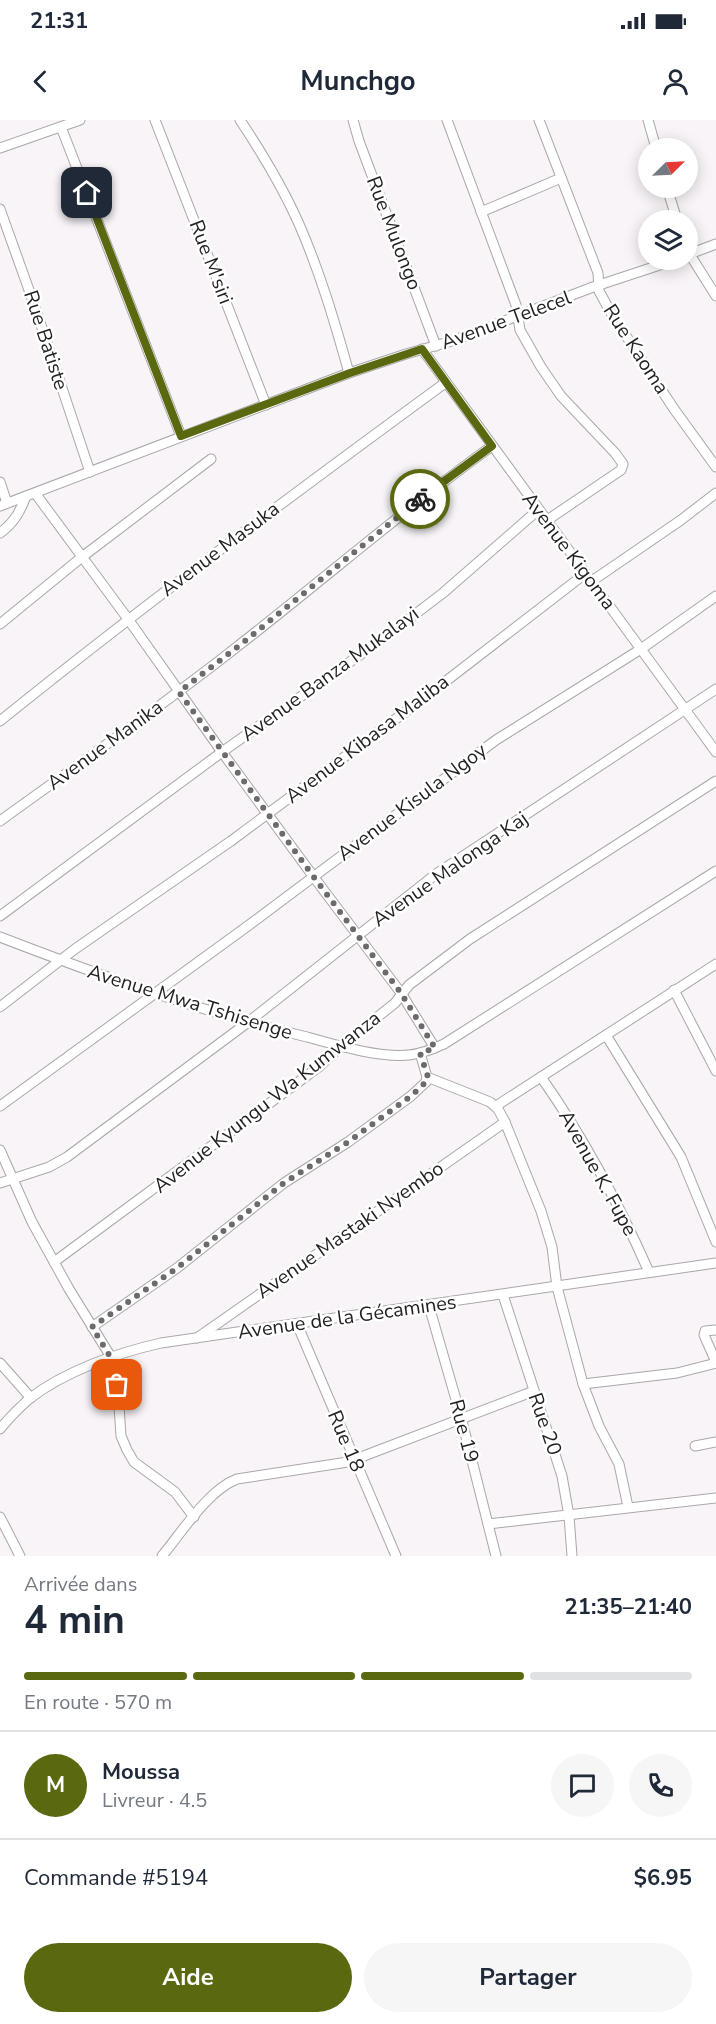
<!DOCTYPE html>
<html lang="fr">
<head>
<meta charset="utf-8">
<style>
  :root { --surface:#fff; --page:#f6f6f7; --text:#1f2937; --muted:#747a83; --line:#e0e1e3; --accent:#5a680f }
  body { margin:0; font-family:"Nunito Sans",sans-serif; background:var(--page); color:var(--text); height:100vh; display:flex; flex-direction:column; font-size:22px; white-space:nowrap }
  * { box-sizing:border-box; margin:0 }
  p { font-size:20px; color:var(--muted) }
  .icon { flex:none; width:33px; height:33px; fill:none; stroke:currentColor; stroke-width:2; stroke-linecap:round; stroke-linejoin:round }
  .map { position:relative; height:1436px; overflow:hidden }
  .drawer { display:flex; flex-direction:column; background:var(--surface); flex:1 }
  .drawer>* { flex:none }
  .needle { width:39px; rotate:66deg }
  .fabs { position:absolute; left:638px; top:18px; display:grid; gap:12px }
  .fabs a { display:grid; place-items:center; width:60px; height:60px; border-radius:50%; background:var(--surface); box-shadow:0 3px 15px #0003; font-size:30px }
  .pin { position:absolute; display:grid; place-items:center; width:51px; height:51px; color:#fff; margin:-26px; border-radius:12px; box-shadow:0 3px 9px #0006 }
  .courier { position:absolute; display:grid; place-items:center; width:60px; height:60px; margin:-30px; border:4px solid #5a680f; border-radius:50%; background:#fff; color:#222; box-shadow:0 2px 8px #0007 }
  .summary em { font-style:normal; font-weight:700 }
  .summary div { display:flex; flex-direction:column-reverse }
  .summary { display:flex; align-items:center; justify-content:space-between; height:102px; padding:0 24px }
  h1 { font-size:39px; font-weight:700; line-height:45px }
  .bar { display:grid; grid-template-columns:repeat(4,1fr); gap:9px 6px; align-content:center; height:72px; padding:0 24px }
  .bar i { height:8px; border-radius:4px; background:var(--line) }
  .bar .current { background:var(--accent) }
  .bar p { grid-column:span 4 }
  .line { display:flex; align-items:center; gap:15px; padding:0 24px; border-top:2px solid var(--line) }
  .line div { flex:1 }
  .round { display:grid; place-items:center; flex:none; width:63px; height:63px; border-radius:32px; background:var(--page) }
  .action { display:flex; gap:12px; margin-top:auto; padding:12px 24px }
  .action a { flex:1; height:69px; border-radius:36px; background:var(--accent); color:#fff; font-size:24px; font-weight:700; line-height:69px; text-align:center }
  .action a+a { background:var(--page); color:var(--text) }
  .status { display:flex; justify-content:space-between; align-items:center; height:42px; padding:0 30px; background:var(--surface); direction:ltr }
  .status svg { height:16px; fill:currentColor }
  header { display:flex; justify-content:space-between; align-items:center; height:78px; padding:0 24px; background:var(--surface); font-size:27px; font-weight:700 }
  .map>svg:first-child { display:block }
  .lines { fill:none; stroke-linecap:round; stroke-linejoin:round }
  .minor-casing { stroke:#aaa6aa; stroke-width:11 }
  .minor { stroke:#fff; stroke-width:9 }
  .done { stroke:#6c6a6c; stroke-width:6; stroke-dasharray:0 10.8 }
  .route { stroke:#5a680f; stroke-width:8 }
  .labels { text-anchor:middle; dominant-baseline:central; stroke-width:5; stroke-linejoin:round; paint-order:stroke }
  .street-label { font-size:20px; fill:#211f21; stroke:#fff }
</style>
</head>
<body>
<div class="status"><b>21:31</b><svg viewBox="0 0 49 12"><path d="M0 12V9h3v3zM5 12V6h3v6zM10 12V3h3v9zM15 12V0h3v12zM26 1h20v11H26zM47 4h2v5h-2z"/></svg></div>
<header><svg class="icon" aria-label="back" viewBox="0 0 24 24"><path d="M15 5l-7 7 7 7"/></svg>Munchgo<svg class="icon" aria-label="person" viewBox="0 0 24 24"><circle cx="12" cy="8" r="4"/><path d="M4 21q1-7 8-7t8 7"/></svg></header>
<div class="map">
<svg width="716" height="1436" viewBox="0 0 716 1436">
  <rect width="100%" height="100%" fill="#f8f4f8"/>
  <g class="lines">
    <defs>
      <g id="minor">
        <polyline points="155,0 266,285"/>
        <path d="M240,0c22,33 43,68 59,104 21,48 36,99 50,149"/>
        <polyline points="353,0 359,21 436,226"/>
        <polyline points="447,0 516,185 520,210 541,247 561,276 615,333 623,344 621,350 546,401"/>
        <polyline points="539,0 598,153 599,171 611,193 674,289 716,347"/>
        <polyline points="648,0 656,28"/>
        <polyline points="61,7 181,316"/>
        <polyline points="0,28 80,0"/>
        <polyline points="667,68 677,100"/>
        <polyline points="0,89 34,184 90,352"/>
        <polyline points="481,92 561,58"/>
        <polyline points="687,130 716,176"/>
        <polyline points="687,135 716,124"/>
        <polyline points="422,229 716,632"/>
        <polyline points="0,362 7,383"/>
        <polyline points="35,373 128,499 222,632 313,756 401,873 435,928"/>
        <polyline points="0,386 349,253 406,234 452,221 593,167 675,140"/>
        <path d="M0,413c14,-10 20,-21 26,-37"/>
        <polyline points="592,461 681,400 716,373"/>
        <polyline points="0,504 82,437 211,339"/>
        <path d="M0,601c145,-117 295,-228 445,-338"/>
        <path d="M0,701c80,-58 161,-114 238,-175 85,-66 166,-137 254,-200"/>
        <polyline points="0,796 222,632 384,518 443,473 538,390"/>
        <path d="M0,817c101,39 202,75 307,100 29,8 72,21 102,18 12,-1 24,-6 35,-11l272,-173"/>
        <polyline points="674,870 716,951"/>
        <polyline points="0,887 75,829 231,721 428,575 586,453"/>
        <polyline points="606,915 681,1037 716,1122"/>
        <polyline points="427,957 490,982 498,989 505,1002 541,1091 552,1127 557,1167 583,1264 599,1306 619,1344 628,1387"/>
        <path d="M541,957c43,61 78,127 108,195"/>
        <polyline points="0,986 245,808 496,620 641,529 716,476"/>
        <polyline points="496,986 716,844"/>
        <polyline points="0,1030 32,1102 69,1169 111,1237 119,1286 121,1316 127,1330 134,1342 175,1372 194,1397"/>
        <polyline points="0,1063 49,1047 67,1037 247,903 436,754 716,569"/>
        <polyline points="54,1142 320,946 341,926 395,883 409,865 470,819 716,661"/>
        <polyline points="503,1175 562,1356 569,1396 572,1436"/>
        <polyline points="429,1186 461,1297 496,1436"/>
        <polyline points="297,1204 396,1436"/>
        <polyline points="92,1207 177,1148 284,1063 348,1022 411,976 426,962 427,957 420,933"/>
        <polyline points="716,1210 705,1211 704,1215 716,1242"/>
        <polyline points="197,1218 505,1002"/>
        <polyline points="0,1243 31,1278"/>
        <polyline points="583,1264 677,1253 716,1243"/>
        <path d="M0,1309c9,-11 19,-21 29,-30 36,-28 88,-46 132,-56l555,-80"/>
        <polyline points="695,1326 716,1322"/>
        <polyline points="0,1397 20,1436"/>
        <polyline points="488,1404 716,1378"/>
        <path d="M162,1436c20,-24 46,-66 75,-77l111,-17 186,-71"/>
      </g>
    </defs>
    <use href="#minor" class="minor-casing"/>
    <use href="#minor" class="minor"/>
  </g>
  <g class="lines">
    <polyline class="done" points="117,1265 111,1238 92,1207 177,1148 284,1063 348,1022 411,976 426,962 428,957 420,933 435,928 401,873 313,756 179,572 240,525 420,379"/>
    <polyline class="route" points="87,73 181,316 350,253 422,229 492,326 420,379"/>
  </g>
  <g class="labels">
    <g class="street-label">
      <text transform="translate(394 113) rotate(69)">Rue Mulongo</text>
      <text transform="translate(211 142) rotate(69)">Rue M'siri</text>
      <text transform="translate(506 200) rotate(-20)">Avenue Telecel</text>
      <text transform="translate(46 220) rotate(72)">Rue Batiste</text>
      <text transform="translate(636 229) rotate(57)">Rue Kaoma</text>
      <text transform="translate(220 429) rotate(-37)">Avenue Masuka</text>
      <text transform="translate(569 431) rotate(53)">Avenue Kigoma</text>
      <text transform="translate(330 554) rotate(-36)">Avenue Banza Mukalayi</text>
      <text transform="translate(367 619) rotate(-37)">Avenue Kibasa Maliba</text>
      <text transform="translate(105 625) rotate(-36)">Avenue Manika</text>
      <text transform="translate(412 682) rotate(-37)">Avenue Kisula Ngoy</text>
      <text transform="translate(450 749) rotate(-35)">Avenue Malonga Kaj</text>
      <text transform="translate(190 882) rotate(17)">Avenue Mwa Tshisenge</text>
      <text transform="translate(267 982) rotate(-38)">Avenue Kyungu Wa Kumwanza</text>
      <text transform="translate(598 1053) rotate(61)">Avenue K. Fupe</text>
      <text transform="translate(350 1110) rotate(-35)">Avenue Mastaki Nyembo</text>
      <text transform="translate(347 1197) rotate(-8)">Avenue de la Gécamines</text>
      <text transform="translate(545 1304) rotate(71)">Rue 20</text>
      <text transform="translate(464 1311) rotate(75)">Rue 19</text>
      <text transform="translate(346 1321) rotate(67)">Rue 18</text>
    </g>
  </g>
</svg>
<div class="fabs">
<a><svg class="needle" viewBox="-14 -14 28 28"><path d="M0-13l5 13h-10z" fill="#e53935"/><path d="M0 13l5-13h-10z" fill="#747a83"/></svg></a>
<a><svg class="icon" aria-label="layers" viewBox="0 0 24 24"><path d="M12 4l9 5-9 5-9-5zM3 14l9 5 9-5"/></svg></a>
</div>
<div class="pin" style="left:117px;top:1265px;background:#ea580c"><svg class="icon" aria-label="bag" viewBox="0 0 24 24"><path d="M5 8h14l-1 12H6zM9 8a3 3 0 0 1 6 0"/></svg></div>
<div class="pin" style="left:87px;top:73px;background:#1f2937"><svg class="icon" aria-label="home" viewBox="0 0 24 24"><path d="M3 11l9-7 9 7M6 9v11h12V9"/></svg></div>
<div class="courier" style="left:420px;top:379px"><svg class="icon" aria-label="bike" viewBox="0 0 24 24"><circle cx="6" cy="16" r="4"/><circle cx="18" cy="16" r="4"/><path d="M6 16l4-8h5l3 8M10 8l3 8H6M13 5h3"/></svg></div>
</div>
<section class="drawer">
<div class="summary"><div><h1>4 min</h1><p>Arrivée dans</p></div><em>21:35–21:40</em></div>
<div class="bar"><i class="current"></i><i class="current"></i><i class="current"></i><i></i><p>En route · 570 m</p></div>
<div class="line" style="height:108px"><b class="round" style="background:var(--accent);color:#fff">M</b><div><b>Moussa</b><p>Livreur · 4.5</p></div><a class="round"><svg class="icon" aria-label="chat" viewBox="0 0 24 24"><path d="M4 5h16v11H9l-5 4z"/></svg></a><a class="round"><svg class="icon" aria-label="phone" viewBox="0 0 24 24"><path d="M5 4h4l2 5-3 2q2 4 5 5l2-3 5 2v4C11 20 4 13 5 4z"/></svg></a></div>
<div class="line" style="height:78px"><div>Commande #5194</div><b>$6.95</b></div>
<div class="action"><a>Aide</a><a>Partager</a></div>
</section>
</body>
</html>
